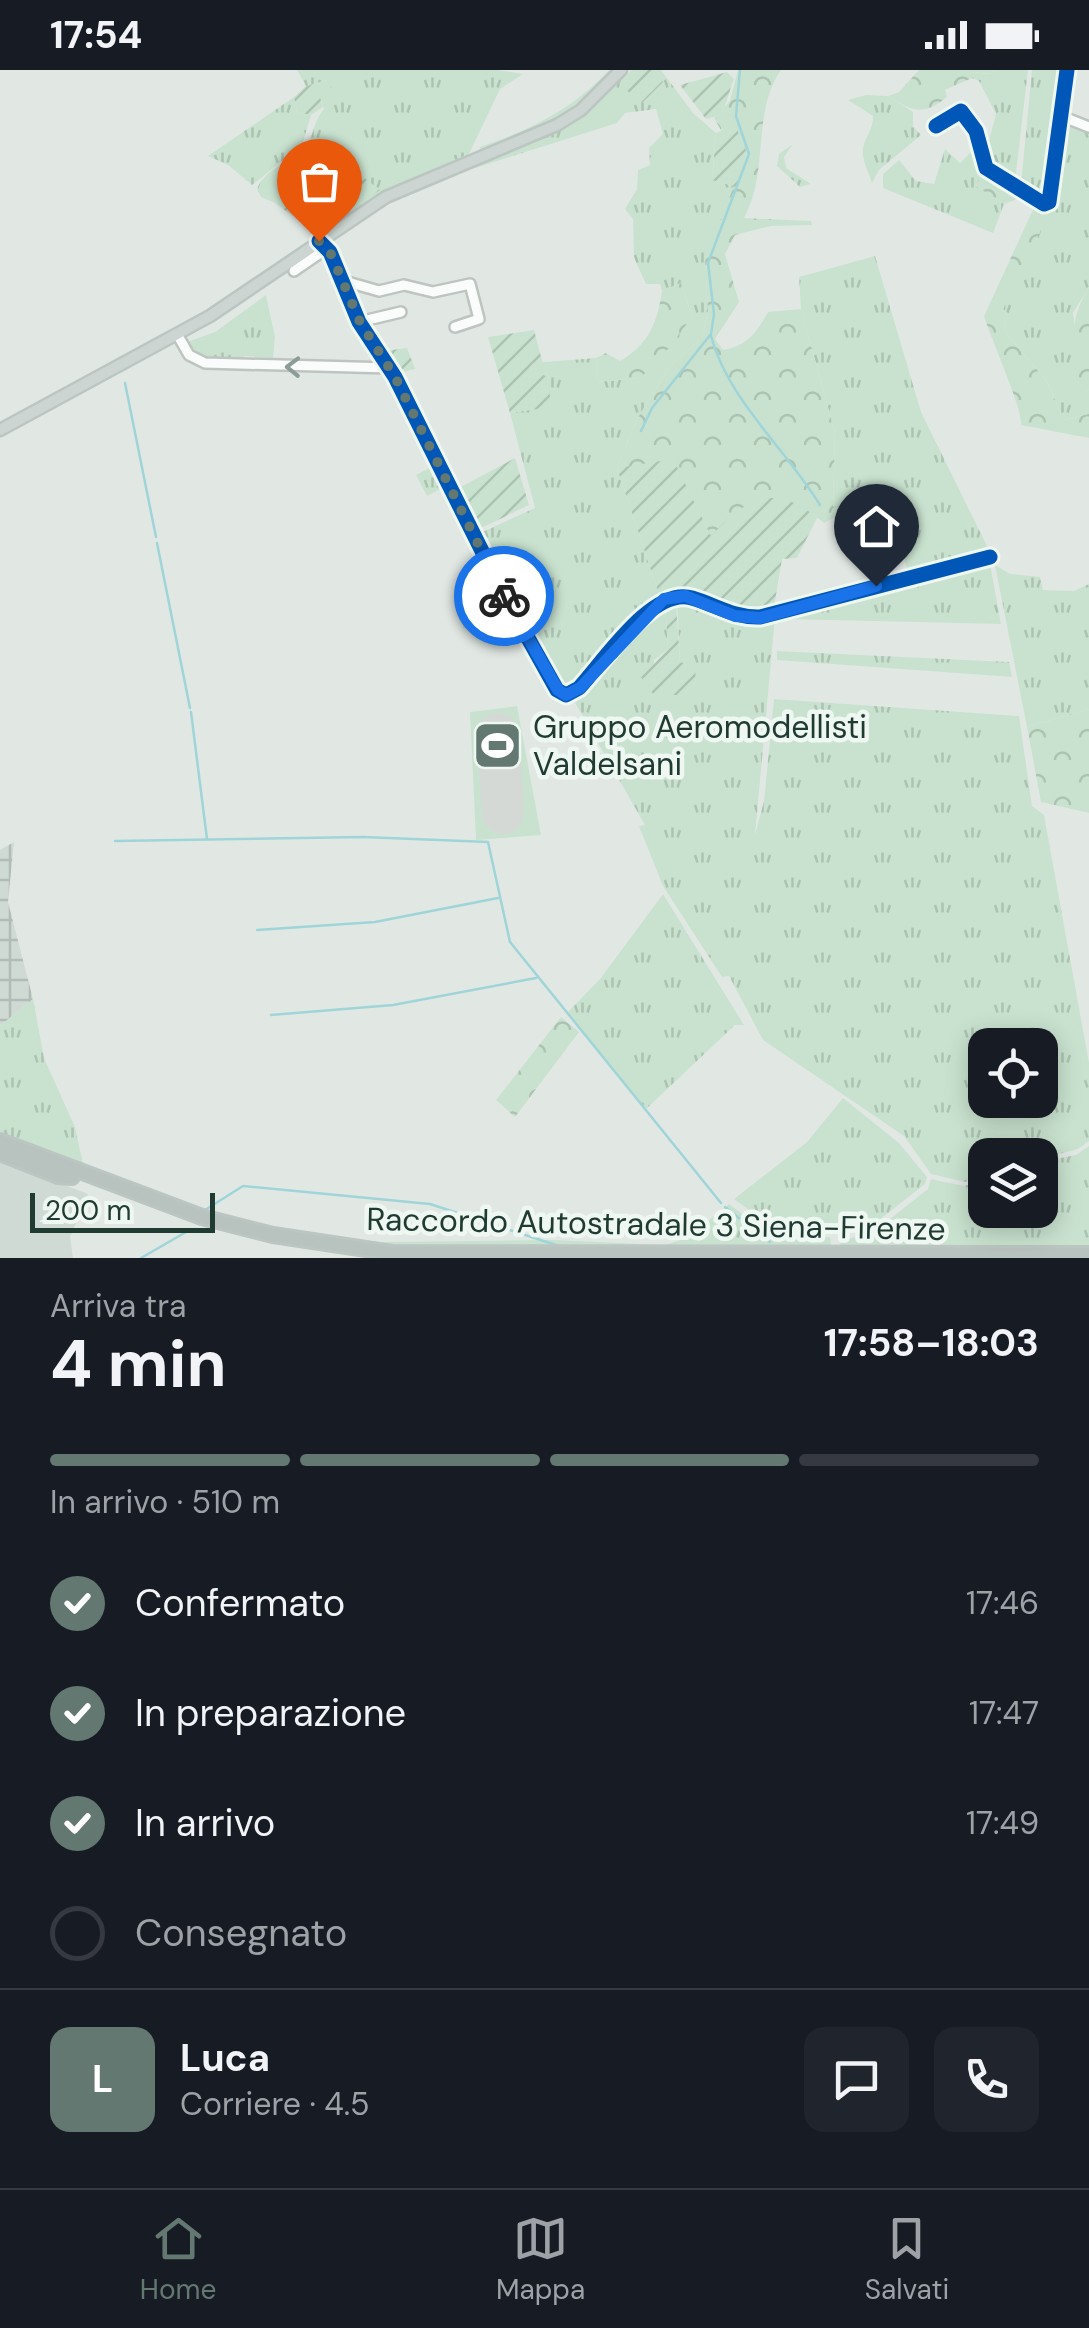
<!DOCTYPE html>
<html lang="it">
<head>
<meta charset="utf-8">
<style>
  :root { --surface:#171b24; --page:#20242c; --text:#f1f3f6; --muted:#9ea1a6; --line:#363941; --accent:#637870 }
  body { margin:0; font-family:"DM Sans",sans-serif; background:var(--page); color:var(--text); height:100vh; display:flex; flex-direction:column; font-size:38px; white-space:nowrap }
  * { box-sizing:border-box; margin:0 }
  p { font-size:32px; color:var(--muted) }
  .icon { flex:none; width:55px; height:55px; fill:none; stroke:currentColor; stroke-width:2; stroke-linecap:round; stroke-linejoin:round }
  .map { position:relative; height:1188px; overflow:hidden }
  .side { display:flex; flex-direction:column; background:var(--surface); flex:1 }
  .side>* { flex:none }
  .controls { position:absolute; left:968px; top:958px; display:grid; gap:20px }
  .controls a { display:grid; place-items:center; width:90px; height:90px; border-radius:20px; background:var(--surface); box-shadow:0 5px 25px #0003; font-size:50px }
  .scale { position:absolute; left:30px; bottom:25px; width:185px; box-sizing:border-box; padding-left:10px; border:5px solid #1f3b32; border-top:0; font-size:28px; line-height:35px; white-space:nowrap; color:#1f3b32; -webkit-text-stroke:8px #eff7f2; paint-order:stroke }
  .pin { position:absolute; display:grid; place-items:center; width:85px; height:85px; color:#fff; margin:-102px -42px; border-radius:50% 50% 50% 0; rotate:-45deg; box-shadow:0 0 10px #0007 }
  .pin .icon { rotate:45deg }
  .courier { position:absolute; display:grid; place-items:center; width:100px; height:100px; margin:-50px; border:8px solid #1a73e8; border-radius:50%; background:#fff; color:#222; box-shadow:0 2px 12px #0007 }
  .head em { font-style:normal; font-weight:700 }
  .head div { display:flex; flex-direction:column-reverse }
  .head { display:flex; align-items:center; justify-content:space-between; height:170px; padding:0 50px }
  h1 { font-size:65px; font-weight:700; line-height:75px }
  .bar { display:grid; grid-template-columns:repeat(4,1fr); gap:15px 10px; align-content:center; height:120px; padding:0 50px }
  .bar i { height:12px; border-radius:8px; background:var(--line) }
  .bar .selected { background:var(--accent) }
  .bar p { grid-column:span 4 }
  .line { display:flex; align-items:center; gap:25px; padding:0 50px; border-top:2px solid var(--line) }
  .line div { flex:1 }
  .round { display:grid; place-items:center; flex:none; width:105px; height:105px; border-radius:20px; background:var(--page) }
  ol { padding:0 50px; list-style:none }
  li { display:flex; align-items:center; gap:30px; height:110px }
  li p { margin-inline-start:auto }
  li .icon { padding:10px; border-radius:50%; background:var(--accent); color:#fff; stroke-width:4 }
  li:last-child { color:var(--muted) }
  li i { width:55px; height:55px; border:5px solid var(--line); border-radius:50% }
  .status { display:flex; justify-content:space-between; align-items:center; height:70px; padding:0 50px; background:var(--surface); direction:ltr }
  .status svg { height:28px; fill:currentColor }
  .menu { display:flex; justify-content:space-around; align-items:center; height:140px; border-top:2px solid var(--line); background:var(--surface); font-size:28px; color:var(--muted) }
  .menu a { display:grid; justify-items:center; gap:5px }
  .menu .selected { color:var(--accent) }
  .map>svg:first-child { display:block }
  .built { fill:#cfdad4 }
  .industrial { fill:url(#industrial-grid) }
  .grass { fill:url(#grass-tufts); fill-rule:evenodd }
  .forest { fill:url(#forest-crowns) }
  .park { fill:#c9e2cf }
  .garden { fill:url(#garden-furrows) }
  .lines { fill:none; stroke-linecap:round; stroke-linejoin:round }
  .stream { stroke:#9fd5d8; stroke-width:2.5 }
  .runway { stroke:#d4d9d6; stroke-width:42 }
  .minor-casing { stroke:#bec5c1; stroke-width:14 }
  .major-casing { stroke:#bbc5c1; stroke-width:15 }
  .highway-casing { stroke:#bbc5c1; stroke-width:18 }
  .minor { stroke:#fafcfb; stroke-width:9 }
  .major { stroke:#ccd5d1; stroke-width:10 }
  .highway { stroke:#b8c2bf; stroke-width:12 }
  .cycleway-casing { stroke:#eff7f2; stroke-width:21 }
  .cycleway { stroke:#0057b8; stroke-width:15 }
  .oneway { stroke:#8c9c96 }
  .done { stroke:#637870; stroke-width:10; stroke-dasharray:0 18 }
  .route { stroke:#1a73e8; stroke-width:12 }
  .labels { text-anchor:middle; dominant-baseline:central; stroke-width:9; stroke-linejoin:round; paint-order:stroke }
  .poi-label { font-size:32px; fill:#1f3b32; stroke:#eff7f2; text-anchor:start }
  .street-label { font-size:32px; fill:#1f3b32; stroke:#eff7f2 }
</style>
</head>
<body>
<div class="status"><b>17:54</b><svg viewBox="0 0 49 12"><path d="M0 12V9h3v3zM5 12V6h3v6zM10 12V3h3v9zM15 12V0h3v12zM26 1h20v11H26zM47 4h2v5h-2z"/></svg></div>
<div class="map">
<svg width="1089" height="1188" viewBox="0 0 1089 1188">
  <defs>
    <pattern id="industrial-grid" width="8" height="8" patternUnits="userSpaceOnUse" patternTransform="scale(2.5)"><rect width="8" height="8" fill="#cfdad4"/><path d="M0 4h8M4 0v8" fill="none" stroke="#b1bcb6"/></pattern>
    <pattern id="grass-tufts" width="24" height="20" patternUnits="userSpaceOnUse" patternTransform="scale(2.5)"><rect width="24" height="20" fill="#c9e2cf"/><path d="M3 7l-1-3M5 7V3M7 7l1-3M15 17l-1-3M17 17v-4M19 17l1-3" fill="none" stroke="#acc3b2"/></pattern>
    <pattern id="forest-crowns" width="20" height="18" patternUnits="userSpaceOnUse" patternTransform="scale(2.5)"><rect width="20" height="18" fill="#c9e2cf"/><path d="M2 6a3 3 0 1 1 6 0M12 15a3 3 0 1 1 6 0" fill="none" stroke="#acc3b2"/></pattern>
    <pattern id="garden-furrows" width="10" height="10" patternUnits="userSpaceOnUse" patternTransform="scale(2.5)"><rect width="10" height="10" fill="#c9e2cf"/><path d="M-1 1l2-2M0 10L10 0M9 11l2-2" fill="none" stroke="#acc3b2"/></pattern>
  </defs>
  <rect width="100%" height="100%" fill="#e1e8e4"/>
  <polygon class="built" points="0,1090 88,1124 70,1167 73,1188 0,1188"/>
  <polygon class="industrial" points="14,772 8,832 33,929 0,956 0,780"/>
  <g class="grass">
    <path d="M297,0h201l25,4 -23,15 -31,65 -60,26 -89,55 -4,-2 63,-43 -62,19 -28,-19 -14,13 -14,-6 -4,-8c10,-24 35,-25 49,-43 9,-13 7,-25 18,-37l-5,-15 9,-14 -22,6z"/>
    <path d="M609,0h7c-42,42 -83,63 -138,83l2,-6c50,-17 93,-38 129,-77z"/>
    <polygon points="656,0 661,0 693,43 716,63 712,109 736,117 705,188 708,241 702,268 670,296 637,349 617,398 660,527 571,621 563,621 512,535 478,464 535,438 510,343 551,336 540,306 531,300 533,293 596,288 597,312 639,308 692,247 681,213 662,221 660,214 646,214 634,188 633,149 625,139 637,119 638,100 650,95 649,78 663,64 656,39 625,43 617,53 475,98 479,92 560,60 627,5 620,14 642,32 662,12"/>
    <polygon points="995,0 1028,0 1015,112 989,95 986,82 996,44 979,11 972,8 971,2 989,4"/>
    <polygon points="1032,0 1064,0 1049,128 1043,130 1021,115"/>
    <path d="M866,25l22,1 25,16v14l8,9 -42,35 -7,13c-3,-10 -11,-24 -9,-35 2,-12 10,-17 10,-32l-25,-16z"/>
    <polygon points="294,27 297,42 311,45 302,75 252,115 228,95 208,86"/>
    <polygon points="1065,50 1089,60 1089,217 1073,243 1084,322 1089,319 1089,344 1063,350 1048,313 1004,260 1006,230 1053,132"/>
    <polygon points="793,74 784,87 786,98 811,114 800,117 777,96 779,84"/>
    <polygon points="976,77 985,101 976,116 1004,134 993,163 883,118 883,104 899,90 916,111 934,114 945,79 960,93"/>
    <polygon points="875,186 921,342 988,478 985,485 909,504 885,431 859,439 854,433 833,438 835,363 801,239 799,207"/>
    <polygon points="266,225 275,267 273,288 244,286 243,293 208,291 190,281 187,272 215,262"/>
    <polygon points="435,395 445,417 427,426 416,405"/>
    <polygon points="982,492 990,494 1001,554 785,549 778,555 784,543"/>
    <polygon points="995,495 1010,504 1040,507 1043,520 1074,521 1089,514 1089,639 1027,657"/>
    <path d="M677,530l61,20 37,-3 -20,218 9,-34 10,-102 245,17 13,90 12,9 45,248v78l-11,8 -38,10v-4h-55v21l-20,6 -34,-8 -27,-38 -141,-96 -34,-64 -7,1 -59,-91 -24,-60 6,-1 -72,-126 92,-96 3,46 -14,11v34l43,1 -17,-33zM985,975h55v55h-55z"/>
    <polygon points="777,581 1009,592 1012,607 777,590"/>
    <polygon points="663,824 744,955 735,955 645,1040 568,942 600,909"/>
    <polygon points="33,929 44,988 75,1057 83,1094 0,1062 0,956"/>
    <polygon points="843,1028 899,1073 927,1107 925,1114 874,1154 837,1165 781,1164 734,1129 807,1072"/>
    <path d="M1089,1076v101l-250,3 2,-11c31,1 62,-32 87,-50l3,-10 33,7 21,-6v30h55v-48l36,-7z"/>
    <polygon points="729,1134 774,1168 830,1167 832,1179 429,1179 282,1162 381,1172 554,1170 665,1175 687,1168"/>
  </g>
  <g class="forest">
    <path d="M738,0h43c-30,43 -11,101 -37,148l67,3 1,4 -41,1 -36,9 -10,19 14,48 -24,37 8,11c24,-4 34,-18 45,-38l33,-3 34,124 -2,74 21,-4 1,4 -31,16c-46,-37 -77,-27 -113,14l-94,-69 20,-49 33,-53 32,-28 6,-27 -3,-53 42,-104 -12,-29 -14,5 -7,-12 16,-17z"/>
    <path d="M919,0h76l-5,4 -18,-2v6l-27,12 2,7c-23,19 -35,15 -59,-1l11,-4z"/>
    <polygon points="985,101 1018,120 1015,130 1004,134 976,116"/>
    <path d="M1036,133l14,5 -35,85 -9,7 -2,30 44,53 15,37 26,-6v24l-68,-13c2,-15 -30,-86 -37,-109z"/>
    <path d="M681,213l11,34 -36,48 -17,13 -42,4 -1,-24 10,-5 14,8c29,-17 37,-38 42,-70z"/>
    <path d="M1089,217v102l-6,4c-10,-40 -17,-70 6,-106z"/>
    <polygon points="1089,639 1089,743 1041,732 1027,657"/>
    <polygon points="561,947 579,962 515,1047 496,1030"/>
  </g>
  <polygon class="park" points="517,636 541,765 476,770 470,642"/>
  <g class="garden">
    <polygon points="631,0 656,0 663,12 642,33 619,14"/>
    <path d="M727,2l7,7c-8,17 -5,37 -28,40l-26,-34z"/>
    <polygon points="329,10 332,17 319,24 323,37 311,45 297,42 294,27 306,16"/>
    <polygon points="735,54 747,84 736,117 712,110 716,63"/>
    <polygon points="355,101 380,120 316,163 275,133 288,120 317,139"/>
    <polygon points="534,260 543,294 533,293 531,300 548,307 551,337 510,343 488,267"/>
    <polygon points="407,278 415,299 398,303 384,281"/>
    <polygon points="515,388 529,435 477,460 455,420"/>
    <path d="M673,389l38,77c33,-36 63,-55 106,-18l-20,40 -15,1 -8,48c-29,17 -69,-11 -102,-18l-12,8 -43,-129z"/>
    <polygon points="502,533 516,552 511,558 463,558 463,534"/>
    <polygon points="665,533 676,533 680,592 695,597 697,626 653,624 641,607 668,579"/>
  </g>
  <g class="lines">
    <g class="stream">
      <path d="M711,266c17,64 75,113 109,169"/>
      <polyline points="125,313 156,467"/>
      <polyline points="641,361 652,338 711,264 714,244 708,193 749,84 736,46 740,0"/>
      <polyline points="157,473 190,638"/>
      <polyline points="191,642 207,769"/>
      <polyline points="115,771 363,767 488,772 510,872 721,1133"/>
      <polyline points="257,860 375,852 498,828"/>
      <polyline points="271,945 393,935 536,908"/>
      <polyline points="725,1137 770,1172"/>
      <polyline points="205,1140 243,1116 430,1134 559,1176"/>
      <polyline points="141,1188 186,1162 199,1160"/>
    </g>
    <polyline class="runway" points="498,664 503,743"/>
    <defs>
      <g id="minor">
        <polyline points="1061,46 1089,57"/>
        <polyline points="936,56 961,41 976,61 986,98 1044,134 1049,132 1067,0"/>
        <path d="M319,171l11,11 29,70 36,55 110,220 52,93 9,5 13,-7c25,-27 74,-102 113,-90 24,7 42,20 68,19l230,-60"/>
        <polyline points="294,201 326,179"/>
        <polyline points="344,211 379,221 404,215 433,222 470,214 479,249 455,257"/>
        <polyline points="359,252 401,242"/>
        <polyline points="177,264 189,285 205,293 390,298"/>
      </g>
      <polyline id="major" points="0,360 210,246 386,127 557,55 581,40 621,0"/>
      <g id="highway">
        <polyline points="0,1071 202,1147 273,1165 392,1183 1089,1184"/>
        <polyline points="0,1083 58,1106 72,1107"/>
      </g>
    </defs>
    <use href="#minor" class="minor-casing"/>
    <use href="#major" class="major-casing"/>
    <use href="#highway" class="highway-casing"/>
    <use href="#minor" class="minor"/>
    <use href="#major" class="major"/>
    <use href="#highway" class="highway"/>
    <defs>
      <g id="cycleway">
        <polyline points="936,56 961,41 976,61 986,98 1044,134 1049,132 1067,0"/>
        <path d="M319,171l11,11 29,70 36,55 110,220 52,93 9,5 13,-7c25,-27 74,-102 113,-90 24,7 42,20 68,19l230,-60"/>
      </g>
    </defs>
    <use href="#cycleway" class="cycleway-casing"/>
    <use href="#cycleway" class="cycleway"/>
  </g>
  <defs><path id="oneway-chevron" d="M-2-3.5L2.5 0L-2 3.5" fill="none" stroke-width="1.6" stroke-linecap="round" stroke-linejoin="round" transform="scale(2.5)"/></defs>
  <use class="oneway" href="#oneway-chevron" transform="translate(293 297) rotate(-179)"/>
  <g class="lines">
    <polyline class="done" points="319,171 330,182 360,252 395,307 504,526"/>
    <polyline class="route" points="504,526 558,620 566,625 580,618 664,529 685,526 735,546 760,548 876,516"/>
  </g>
  <defs>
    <symbol id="stadium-square" viewBox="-11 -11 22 22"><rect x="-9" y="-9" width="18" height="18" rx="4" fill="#637870" stroke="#eff7f2"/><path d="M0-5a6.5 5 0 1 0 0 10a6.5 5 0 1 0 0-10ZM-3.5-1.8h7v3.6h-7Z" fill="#fff"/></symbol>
  </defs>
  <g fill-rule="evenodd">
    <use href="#stadium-square" x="470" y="648" width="55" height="55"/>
  </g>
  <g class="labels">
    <g class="poi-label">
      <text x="533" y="657">Gruppo Aeromodellisti<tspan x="533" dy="37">Valdelsani</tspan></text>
    </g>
    <g class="street-label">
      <text transform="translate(656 1154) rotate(1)">Raccordo Autostradale 3 Siena-Firenze</text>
    </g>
  </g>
</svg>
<div class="controls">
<a><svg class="icon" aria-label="locate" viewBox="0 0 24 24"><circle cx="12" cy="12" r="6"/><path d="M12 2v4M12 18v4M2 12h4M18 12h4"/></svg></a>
<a><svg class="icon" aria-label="layers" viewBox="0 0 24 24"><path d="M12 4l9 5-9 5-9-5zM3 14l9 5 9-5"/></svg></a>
</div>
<div class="scale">200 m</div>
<div class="pin" style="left:319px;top:171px;background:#ea580c"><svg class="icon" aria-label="bag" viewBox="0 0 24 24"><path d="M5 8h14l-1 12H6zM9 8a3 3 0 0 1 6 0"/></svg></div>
<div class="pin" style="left:876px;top:516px;background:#1f2937"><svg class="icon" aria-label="home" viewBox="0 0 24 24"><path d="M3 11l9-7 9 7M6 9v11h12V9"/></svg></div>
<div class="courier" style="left:504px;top:526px"><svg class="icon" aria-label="bike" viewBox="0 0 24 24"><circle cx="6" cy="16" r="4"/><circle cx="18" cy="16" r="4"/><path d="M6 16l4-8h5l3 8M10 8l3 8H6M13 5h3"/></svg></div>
</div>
<section class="side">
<div class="head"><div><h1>4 min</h1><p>Arriva tra</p></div><em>17:58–18:03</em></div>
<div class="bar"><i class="selected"></i><i class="selected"></i><i class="selected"></i><i></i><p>In arrivo · 510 m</p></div>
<ol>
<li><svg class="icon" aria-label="check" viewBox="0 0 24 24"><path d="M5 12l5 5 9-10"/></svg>Confermato<p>17:46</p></li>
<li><svg class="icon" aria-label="check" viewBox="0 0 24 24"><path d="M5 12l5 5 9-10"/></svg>In preparazione<p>17:47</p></li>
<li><svg class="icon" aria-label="check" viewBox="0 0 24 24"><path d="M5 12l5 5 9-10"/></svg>In arrivo<p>17:49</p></li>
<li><i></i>Consegnato</li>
</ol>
<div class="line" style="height:180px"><b class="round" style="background:var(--accent);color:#fff">L</b><div><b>Luca</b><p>Corriere · 4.5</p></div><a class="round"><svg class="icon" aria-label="chat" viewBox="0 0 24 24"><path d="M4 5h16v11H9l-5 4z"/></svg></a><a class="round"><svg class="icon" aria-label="phone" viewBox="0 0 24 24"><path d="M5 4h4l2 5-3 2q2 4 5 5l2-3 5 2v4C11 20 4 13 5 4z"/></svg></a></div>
</section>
<nav class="menu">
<a class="selected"><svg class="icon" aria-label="home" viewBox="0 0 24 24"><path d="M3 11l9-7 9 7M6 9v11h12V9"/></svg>Home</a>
<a><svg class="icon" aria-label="map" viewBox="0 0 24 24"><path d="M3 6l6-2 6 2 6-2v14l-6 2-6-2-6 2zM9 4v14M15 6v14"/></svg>Mappa</a>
<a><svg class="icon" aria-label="saved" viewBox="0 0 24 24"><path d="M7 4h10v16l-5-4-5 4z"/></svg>Salvati</a>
</nav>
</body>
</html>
